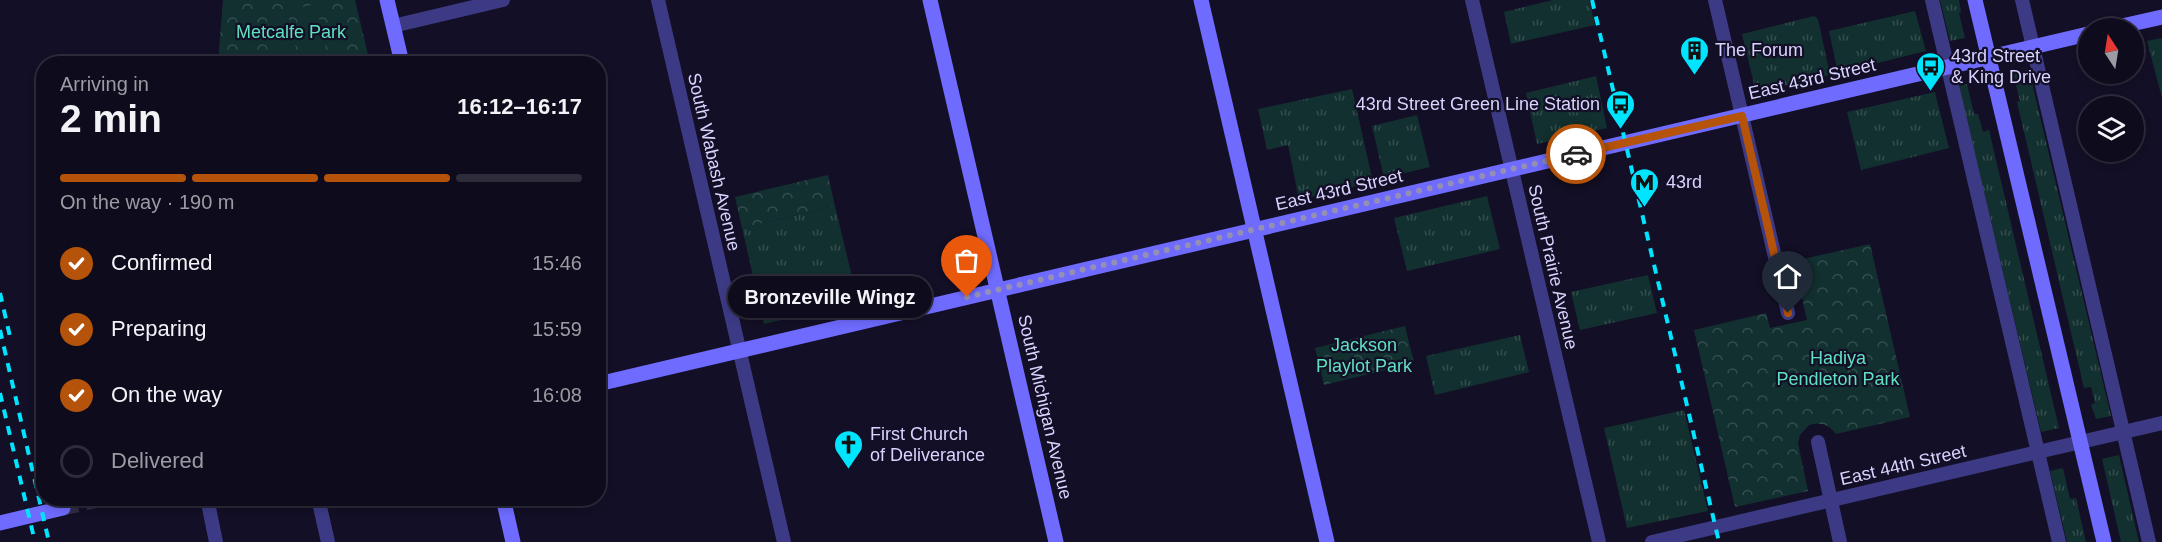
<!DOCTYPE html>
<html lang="en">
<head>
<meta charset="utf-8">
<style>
  :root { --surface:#0e0b1c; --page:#1c1929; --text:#f1f3f6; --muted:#9b9ba3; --line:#2e2b3b; --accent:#b45309 }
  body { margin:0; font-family:Arial,sans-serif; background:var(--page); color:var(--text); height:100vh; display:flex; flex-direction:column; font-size:22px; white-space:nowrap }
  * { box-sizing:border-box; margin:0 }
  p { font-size:20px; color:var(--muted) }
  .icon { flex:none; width:33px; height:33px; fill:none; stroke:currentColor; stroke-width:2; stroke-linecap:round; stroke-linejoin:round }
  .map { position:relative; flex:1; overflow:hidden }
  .panel { position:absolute; left:36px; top:56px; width:570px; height:450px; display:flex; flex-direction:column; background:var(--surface); border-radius:24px; box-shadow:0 3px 9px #0003,0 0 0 2px var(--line) }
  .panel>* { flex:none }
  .needle { width:39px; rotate:348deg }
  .buttons { position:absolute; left:2078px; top:18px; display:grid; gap:12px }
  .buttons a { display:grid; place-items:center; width:66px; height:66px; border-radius:50%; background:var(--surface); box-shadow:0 3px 9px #0003,0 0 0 2px var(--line); font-size:30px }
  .pin { position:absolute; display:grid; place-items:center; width:51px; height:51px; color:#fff; margin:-62px -26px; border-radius:50% 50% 50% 0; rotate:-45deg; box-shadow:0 0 6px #0007 }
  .pin .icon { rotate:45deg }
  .courier { position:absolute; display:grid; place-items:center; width:60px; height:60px; margin:-30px; border:4px solid #b45309; border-radius:50%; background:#fff; color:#222; box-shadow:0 2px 8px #0007 }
  .bubble { position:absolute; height:42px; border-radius:21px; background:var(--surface); box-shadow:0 3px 9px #0003,0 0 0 2px var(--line); font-size:20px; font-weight:600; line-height:42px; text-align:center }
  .head em { font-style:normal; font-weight:600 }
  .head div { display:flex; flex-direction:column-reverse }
  .head { display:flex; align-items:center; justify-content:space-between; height:102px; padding:0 24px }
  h1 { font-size:39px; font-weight:600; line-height:45px }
  .bar { display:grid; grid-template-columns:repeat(4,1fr); gap:9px 6px; align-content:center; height:72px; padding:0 24px }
  .bar i { height:8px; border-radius:4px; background:var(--line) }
  .bar .active { background:var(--accent) }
  .bar p { grid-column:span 4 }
  ol { padding:0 24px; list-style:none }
  li { display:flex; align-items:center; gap:18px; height:66px }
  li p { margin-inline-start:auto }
  li .icon { padding:6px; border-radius:50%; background:var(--accent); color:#fff; stroke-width:4 }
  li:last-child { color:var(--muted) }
  li i { width:33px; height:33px; border:3px solid var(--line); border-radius:50% }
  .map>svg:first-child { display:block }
  .grass { fill:url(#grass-tufts) }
  .park { fill:url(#park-crowns) }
  .pitch { fill:#12302f }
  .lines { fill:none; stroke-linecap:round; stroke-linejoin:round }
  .secondary-tunnel { stroke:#312d47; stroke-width:15; stroke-dasharray:15 8; stroke-linecap:butt }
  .street { stroke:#3d3a85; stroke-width:14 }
  .secondary { stroke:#6f6bff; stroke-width:15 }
  .rail { stroke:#00e5ff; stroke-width:4; stroke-dasharray:9 8; stroke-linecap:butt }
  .done { stroke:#948fb3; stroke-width:6; stroke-dasharray:0 10.8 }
  .route { stroke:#b45309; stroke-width:8 }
  .labels { text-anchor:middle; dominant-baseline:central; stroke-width:4.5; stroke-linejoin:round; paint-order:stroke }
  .park-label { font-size:18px; fill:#5fe0c0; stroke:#130f26 }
  .poi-label { font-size:18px; fill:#d9d4ff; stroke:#130f26; text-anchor:start }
  .street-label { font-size:18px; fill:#d9d4ff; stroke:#130f26 }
</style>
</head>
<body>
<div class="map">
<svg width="2162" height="542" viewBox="0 0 2162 542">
  <defs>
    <pattern id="grass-tufts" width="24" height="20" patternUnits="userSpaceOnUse" patternTransform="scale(1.5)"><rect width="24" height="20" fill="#12302f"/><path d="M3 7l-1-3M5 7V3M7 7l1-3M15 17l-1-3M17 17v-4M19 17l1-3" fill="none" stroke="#344d4e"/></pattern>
    <pattern id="park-crowns" width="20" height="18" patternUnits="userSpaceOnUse" patternTransform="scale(1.5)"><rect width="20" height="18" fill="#12302f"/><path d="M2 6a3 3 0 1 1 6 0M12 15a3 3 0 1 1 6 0" fill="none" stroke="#344d4e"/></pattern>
  </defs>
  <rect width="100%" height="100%" fill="#130f26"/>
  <g class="grass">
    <polygon points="1553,0 1589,0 1595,25 1511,44 1504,12"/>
    <polygon points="1940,0 1959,0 1961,12 1959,13 1965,38 1950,41"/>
    <polygon points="1915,11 1926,51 1838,73 1829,31"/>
    <polygon points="1814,16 1818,19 1830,75 1756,92 1742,34"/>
    <polygon points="2162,38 2162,98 2147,41"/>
    <polygon points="2029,70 2111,416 2096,419 2091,405 2095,403 2091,387 2084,388 2017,102 2020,101 2013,74"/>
    <polygon points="1596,76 1607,128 1537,144 1526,93"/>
    <polygon points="1967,84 1974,114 1978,114 1983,132 1989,130 2059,428 2041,432 1959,86"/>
    <polygon points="1352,89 1373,182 1299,200 1288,145 1267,150 1258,109"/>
    <polygon points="1935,92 1949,148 1861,170 1847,112"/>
    <polygon points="1417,115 1430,167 1384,178 1372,126"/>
    <polygon points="1487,196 1500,249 1407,271 1394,218"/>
    <polygon points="835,206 858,302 764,324 742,228"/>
    <polygon points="1648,275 1657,313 1580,330 1571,292"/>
    <polygon points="1520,335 1529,372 1435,395 1426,356"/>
    <polygon points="1684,410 1708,511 1627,528 1604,428"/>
    <polygon points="2119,455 2139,542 2121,542 2102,459"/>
    <polygon points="2063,468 2070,499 2076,498 2086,542 2067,542 2050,471"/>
  </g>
  <g class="park">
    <polygon points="223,0 355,0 370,63 218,63"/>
    <polygon points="828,175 835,206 742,228 735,197"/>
    <path d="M1870,244l40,173 -74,17c-8,-10 -15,-12 -27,-9l-9,10 -2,8 10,48 -73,16 -41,-177 72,-17 4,15 37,-8 -13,-59z"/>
    <polygon points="1405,326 1414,363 1324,385 1315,348"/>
  </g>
  <g class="pitch">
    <polygon points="316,4 326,50 305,55 295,9"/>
    <polygon points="287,11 298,57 277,62 266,16"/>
  </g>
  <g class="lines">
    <polyline class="secondary-tunnel" points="63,508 106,498"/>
    <g class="street">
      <polyline points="658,0 784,542"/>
      <polyline points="1472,0 1599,542"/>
      <polyline points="1715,0 1788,313"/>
      <polyline points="1932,0 2059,542"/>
      <polyline points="2022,0 2149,542"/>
      <polyline points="393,26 503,0"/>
      <polyline points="1818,442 1840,542"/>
      <polyline points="207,498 216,542"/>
      <polyline points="318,498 328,542"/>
      <polyline points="1652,542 2162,423"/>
    </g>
    <g class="secondary">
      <polyline points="387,0 402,63"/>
      <polyline points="930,0 1056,542"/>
      <polyline points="1201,0 1327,542"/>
      <polyline points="1975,0 2104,542"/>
      <polyline points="2113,28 2162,17"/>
      <polyline points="598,384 2088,34"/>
      <polyline points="503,498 513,542"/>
      <polyline points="0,523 63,508"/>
    </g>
    <g class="rail">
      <polyline points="1592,0 1719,542"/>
      <polyline points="0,293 11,341"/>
      <polyline points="0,330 49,542"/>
      <polyline points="0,393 35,542"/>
    </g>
  </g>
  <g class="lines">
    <polyline class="done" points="967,297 1576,154"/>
    <polyline class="route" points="1576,154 1742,116 1788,313"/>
  </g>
  <defs>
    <symbol id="building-pin" viewBox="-11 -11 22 30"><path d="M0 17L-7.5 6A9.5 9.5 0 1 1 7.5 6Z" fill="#00e5ff" stroke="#130f26"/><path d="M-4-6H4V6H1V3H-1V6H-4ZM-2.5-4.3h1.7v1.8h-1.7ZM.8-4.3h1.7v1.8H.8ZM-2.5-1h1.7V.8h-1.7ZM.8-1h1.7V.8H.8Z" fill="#111"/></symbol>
    <symbol id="bus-pin" viewBox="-11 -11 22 30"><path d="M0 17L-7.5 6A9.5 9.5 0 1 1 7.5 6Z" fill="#00e5ff" stroke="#130f26"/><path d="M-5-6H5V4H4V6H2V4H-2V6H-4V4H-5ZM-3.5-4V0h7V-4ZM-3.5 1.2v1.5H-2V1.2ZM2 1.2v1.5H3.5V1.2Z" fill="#111"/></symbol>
    <symbol id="metro-pin" viewBox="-11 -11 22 30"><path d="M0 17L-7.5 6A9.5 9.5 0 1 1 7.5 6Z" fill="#00e5ff" stroke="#130f26"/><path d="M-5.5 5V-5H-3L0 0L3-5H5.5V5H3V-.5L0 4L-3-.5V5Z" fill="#111"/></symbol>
    <symbol id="church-pin" viewBox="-11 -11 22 30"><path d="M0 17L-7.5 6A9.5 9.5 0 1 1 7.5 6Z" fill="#00e5ff" stroke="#130f26"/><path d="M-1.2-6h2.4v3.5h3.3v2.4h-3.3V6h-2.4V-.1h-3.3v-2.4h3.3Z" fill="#111"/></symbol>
  </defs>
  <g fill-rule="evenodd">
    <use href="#building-pin" x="1678" y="34" width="33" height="45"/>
    <use href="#bus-pin" x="1914" y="50" width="33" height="45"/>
    <use href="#bus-pin" x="1604" y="88" width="33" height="45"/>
    <use href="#metro-pin" x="1628" y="166" width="33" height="45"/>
    <use href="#church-pin" x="832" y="428" width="33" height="45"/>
  </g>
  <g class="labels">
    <g class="park-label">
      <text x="291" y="32">Metcalfe Park</text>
      <text x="1364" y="345">Jackson<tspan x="1364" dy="21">Playlot Park</tspan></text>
      <text x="1838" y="358">Hadiya<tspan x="1838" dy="21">Pendleton Park</tspan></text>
    </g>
    <g class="poi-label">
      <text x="1715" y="50">The Forum</text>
      <text x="1951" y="56">43rd Street<tspan x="1951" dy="21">&amp; King Drive</tspan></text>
      <text x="1600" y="104" text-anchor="end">43rd Street Green Line Station</text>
      <text x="1666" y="182">43rd</text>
      <text x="870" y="434">First Church<tspan x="870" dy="21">of Deliverance</tspan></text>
    </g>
    <g class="street-label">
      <text transform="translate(1812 79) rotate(-13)">East 43rd Street</text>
      <text transform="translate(714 162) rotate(77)">South Wabash Avenue</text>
      <text transform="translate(1339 190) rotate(-13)">East 43rd Street</text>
      <text transform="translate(1553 267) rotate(77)">South Prairie Avenue</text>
      <text transform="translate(1045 407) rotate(77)">South Michigan Avenue</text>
      <text transform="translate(1903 465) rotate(-13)">East 44th Street</text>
    </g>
  </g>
</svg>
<div class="buttons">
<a><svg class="needle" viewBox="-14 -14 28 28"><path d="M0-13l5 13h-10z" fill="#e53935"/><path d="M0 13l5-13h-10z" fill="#9b9ba3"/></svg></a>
<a><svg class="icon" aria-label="layers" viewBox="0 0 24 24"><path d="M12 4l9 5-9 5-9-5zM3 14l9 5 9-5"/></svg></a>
</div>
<div class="pin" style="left:967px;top:297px;background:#ea580c"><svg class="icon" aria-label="bag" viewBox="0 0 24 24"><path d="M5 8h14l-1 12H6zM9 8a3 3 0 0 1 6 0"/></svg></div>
<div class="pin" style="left:1788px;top:313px;background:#1f2937"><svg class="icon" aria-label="home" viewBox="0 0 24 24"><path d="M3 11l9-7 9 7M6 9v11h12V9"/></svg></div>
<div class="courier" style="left:1576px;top:154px"><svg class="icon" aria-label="car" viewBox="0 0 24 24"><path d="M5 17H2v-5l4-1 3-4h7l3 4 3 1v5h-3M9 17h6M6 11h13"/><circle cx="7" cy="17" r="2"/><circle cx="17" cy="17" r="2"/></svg></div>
<div class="bubble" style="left:728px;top:276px;width:204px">Bronzeville Wingz</div>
<section class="panel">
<div class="head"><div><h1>2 min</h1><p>Arriving in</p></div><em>16:12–16:17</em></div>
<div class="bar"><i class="active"></i><i class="active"></i><i class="active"></i><i></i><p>On the way · 190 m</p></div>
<ol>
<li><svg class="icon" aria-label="check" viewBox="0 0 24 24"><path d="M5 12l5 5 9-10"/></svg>Confirmed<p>15:46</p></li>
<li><svg class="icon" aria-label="check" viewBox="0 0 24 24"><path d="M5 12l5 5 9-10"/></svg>Preparing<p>15:59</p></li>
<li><svg class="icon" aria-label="check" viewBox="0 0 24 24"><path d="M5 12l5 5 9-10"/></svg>On the way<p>16:08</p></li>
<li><i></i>Delivered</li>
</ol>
</section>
</div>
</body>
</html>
